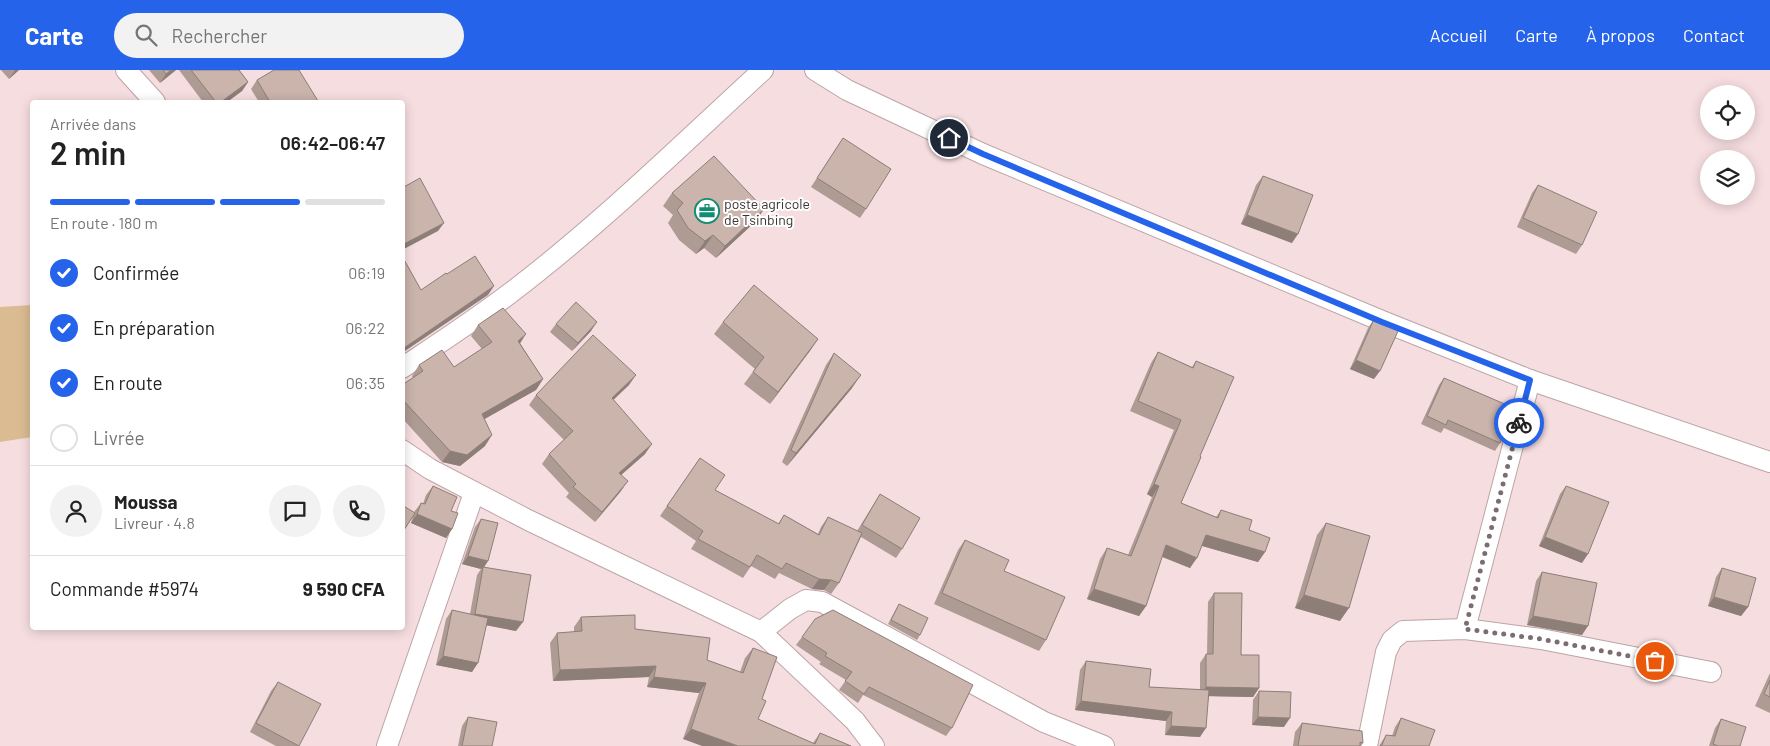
<!DOCTYPE html>
<html lang="fr">
<head>
<meta charset="utf-8">
<style>
  :root { --surface:#fff; --page:#f2f2f2; --text:#222; --muted:#767676; --line:#e0e0e0; --accent:#2563eb }
  body { margin:0; font-family:Barlow,sans-serif; background:var(--page); color:var(--text); height:100vh; display:flex; flex-direction:column; font-size:19px; white-space:nowrap }
  * { box-sizing:border-box; margin:0 }
  p { font-size:16px; color:var(--muted) }
  .icon { flex:none; width:28px; height:28px; fill:none; stroke:currentColor; stroke-width:2; stroke-linecap:round; stroke-linejoin:round }
  .map { position:relative; flex:1; overflow:hidden }
  .panel { position:absolute; left:30px; top:30px; width:375px; height:530px; display:flex; flex-direction:column; background:var(--surface); border-radius:5px; box-shadow:0 2px 12px #0003 }
  .panel>* { flex:none }
  .buttons { position:absolute; left:1700px; top:15px; display:grid; gap:10px }
  .buttons a { display:grid; place-items:center; width:55px; height:55px; border-radius:50%; background:var(--surface); box-shadow:0 2px 12px #0003; font-size:25px }
  .pin { position:absolute; display:grid; place-items:center; width:42px; height:42px; color:#fff; margin:-21px; border:2px solid #fff; border-radius:50%; box-shadow:0 1px 5px #0007 }
  .courier { position:absolute; display:grid; place-items:center; width:50px; height:50px; margin:-25px; border:4px solid #2563eb; border-radius:50%; background:#fff; color:#222; box-shadow:0 1px 6px #0007 }
  .head em { font-style:normal; font-weight:600 }
  .head div { display:flex; flex-direction:column-reverse }
  .head { display:flex; align-items:center; justify-content:space-between; height:85px; padding:0 20px }
  h1 { font-size:32px; font-weight:600; line-height:38px }
  .bar { display:grid; grid-template-columns:repeat(4,1fr); gap:8px 5px; align-content:center; height:60px; padding:0 20px }
  .bar i { height:6px; border-radius:4px; background:var(--line) }
  .bar .current { background:var(--accent) }
  .bar p { grid-column:span 4 }
  .line { display:flex; align-items:center; gap:12px; padding:0 20px; border-top:1px solid var(--line) }
  .line div { flex:1 }
  .round { display:grid; place-items:center; flex:none; width:52px; height:52px; border-radius:26px; background:var(--page) }
  ol { padding:0 20px; list-style:none }
  li { display:flex; align-items:center; gap:15px; height:55px }
  li p { margin-inline-start:auto }
  li .icon { padding:5px; border-radius:50%; background:var(--accent); color:#fff; stroke-width:4 }
  li:last-child { color:var(--muted) }
  li i { width:28px; height:28px; border:2px solid var(--line); border-radius:50% }
  header { display:flex; align-items:center; gap:30px; box-sizing:border-box; height:70px; padding:0 25px; background:var(--accent); color:#fff }
  header strong { font-size:24px }
  nav { display:flex; gap:28px; margin-inline-start:auto; font-size:18px }
  .search { width:350px; height:45px; background:var(--page); display:flex; align-items:center; gap:12px; box-sizing:border-box; padding:0 18px; border-radius:28px; color:var(--muted); font-size:19px }
  .map>svg:first-child { display:block }
  .green { fill:#dbbc92 }
  .lines { fill:none; stroke-linecap:round; stroke-linejoin:round }
  .minor-casing { stroke:#bca4a7; stroke-width:22 }
  .minor { stroke:#fff; stroke-width:20 }
  .wall { fill:#ae9b94 }
  .shaded-wall { fill:#8d7e78 }
  .building { fill:#cab4ac; stroke:#8d7e78 }
  .done { stroke:#7c6e70; stroke-width:5; stroke-dasharray:0 9 }
  .route { stroke:#2563eb; stroke-width:6 }
  .labels { text-anchor:middle; dominant-baseline:central; stroke-width:4; stroke-linejoin:round; paint-order:stroke }
  .poi-label { font-size:14px; fill:#3b3233; stroke:#fff; text-anchor:start }
</style>
</head>
<body>
<header>
<strong>Carte</strong>
<div class="search"><svg class="icon" aria-label="search" viewBox="0 0 24 24"><circle cx="10" cy="10" r="6"/><path d="M15 15l6 6"/></svg>Rechercher</div>
<nav><a>Accueil</a><a>Carte</a><a>À propos</a><a>Contact</a></nav>
</header>
<div class="map">
<svg width="1770" height="676" viewBox="0 0 1770 676">
  <rect width="100%" height="100%" fill="#f6dde0"/>
  <polygon class="green" points="32,235 32,367 0,372 0,237"/>
  <g class="lines">
    <defs>
      <g id="minor">
        <polyline points="126,0 155,32"/>
        <polyline points="815,0 847,20 983,84 1382,251 1530,310 1770,392"/>
        <path d="M402,298c36,-24 73,-48 107,-74 90,-68 171,-148 254,-224"/>
        <polyline points="402,380 430,399 528,450 761,562 855,651 874,676"/>
        <polyline points="1465,559 1530,310"/>
        <polyline points="761,562 790,539 806,530 822,532 1044,652 1104,676"/>
        <polyline points="387,676 474,423"/>
        <polyline points="1367,676 1386,582 1392,570 1403,561 1465,559 1541,569 1711,602"/>
      </g>
    </defs>
    <use href="#minor" class="minor-casing"/>
    <use href="#minor" class="minor"/>
  </g>
  <g class="wall">
    <polygon points="1,0 19,0 9,9"/>
    <polygon points="149,0 176,0 160,13"/>
    <polygon points="179,0 239,0 248,12 242,21 227,32 203,32"/>
    <polygon points="257,10 318,31 317,32 259,32 251,19"/>
    <polygon points="843,68 866,139 860,148 811,117"/>
    <polygon points="1263,106 1292,173 1241,154 1256,115"/>
    <polygon points="1538,115 1582,175 1576,184 1517,157 1532,123"/>
    <polygon points="672,123 764,139 755,152 716,188 704,178 696,184 679,170 668,153 673,145 663,136"/>
    <polygon points="1374,249 1374,309 1350,299 1368,258"/>
    <polygon points="723,252 818,269 770,334 744,314 755,299 714,264"/>
    <polygon points="556,254 591,261 572,281 550,262"/>
    <polygon points="478,255 520,273 543,309 536,320 484,349 485,376 460,396 442,392 402,348 402,315 413,308 412,306 419,295 454,297 482,279 471,266"/>
    <polygon points="1158,282 1192,297 1196,291 1200,386 1181,433 1216,447 1221,440 1249,460 1265,482 1258,492 1202,476 1190,498 1162,487 1146,536 1139,546 1087,529 1100,489 1107,478 1128,485 1152,427 1147,424 1174,360 1130,341 1151,293"/>
    <polygon points="834,283 852,318 787,396 782,392 826,295"/>
    <polygon points="1444,308 1500,373 1495,381 1444,358 1441,363 1421,354 1439,315"/>
    <polygon points="629,315 613,329 645,384 621,405 621,421 595,452 566,427 569,423 542,394 549,384 564,370 529,335 536,325"/>
    <polygon points="700,388 715,420 778,454 784,445 818,464 821,457 828,447 857,461 880,424 902,479 896,488 861,467 839,513 831,524 824,520 812,519 779,503 775,509 751,496 743,508 691,479 696,471 660,446"/>
    <polygon points="433,416 451,441 452,459 446,468 411,453 414,442 421,433 423,434 426,425"/>
    <polygon points="1566,416 1582,493 1539,476 1560,424"/>
    <polygon points="481,449 484,497 516,561 486,555 472,602 436,595 446,549 452,540 470,544 477,505 481,499 462,494 475,457"/>
    <polygon points="1326,453 1340,551 1295,538 1317,465"/>
    <polygon points="965,470 1046,570 1039,581 934,534 958,480"/>
    <polygon points="1722,498 1748,537 1741,546 1708,536 1716,507"/>
    <polygon points="1542,502 1582,565 1527,555 1536,511"/>
    <polygon points="1214,523 1241,585 1259,618 1253,627 1209,626 1200,667 1165,665 1166,651 1075,640 1080,600 1086,591 1149,617 1200,620 1200,593 1206,584 1207,584 1208,532"/>
    <polygon points="899,534 920,565 917,570 888,554 896,539"/>
    <polygon points="581,547 635,559 707,590 740,602 745,588 753,578 762,629 758,649 813,673 820,663 851,676 683,669 699,623 647,617 649,607 553,611 550,573 557,563 574,562 574,557"/>
    <polygon points="802,567 952,658 946,666 863,625 858,633 839,620 846,610 819,594 821,592 796,575"/>
    <polygon points="1770,603 1770,643 1755,636"/>
    <polygon points="278,612 299,676 276,676 250,662 271,621"/>
    <polygon points="1259,621 1284,657 1252,655 1253,630"/>
    <polygon points="468,647 492,676 458,676 462,656"/>
    <polygon points="1401,648 1429,676 1379,676 1386,665 1392,666 1395,657"/>
    <polygon points="1721,649 1740,676 1709,676 1715,658"/>
    <polygon points="1302,653 1363,673 1361,676 1293,676 1295,662"/>
  </g>
  <g class="shaded-wall">
    <polygon points="15,0 19,0 9,9"/>
    <polygon points="171,0 176,0 160,13 166,4"/>
    <polygon points="248,12 242,21 227,32 221,32"/>
    <polygon points="764,139 755,152 716,188 725,176"/>
    <polygon points="1247,145 1298,164 1292,173 1241,154"/>
    <polygon points="444,153 438,161 402,180 402,175"/>
    <polygon points="713,165 704,178 696,184 705,171"/>
    <polygon points="494,216 488,225 402,283 402,280 404,278"/>
    <polygon points="597,252 591,261 572,281 578,273"/>
    <polygon points="526,264 519,275 518,271"/>
    <polygon points="818,269 810,281 770,334 778,322"/>
    <polygon points="1356,290 1380,301 1374,309 1350,299"/>
    <polygon points="636,305 629,315 605,338 612,328"/>
    <polygon points="861,305 852,318 787,396 796,383"/>
    <polygon points="543,309 536,320 474,355 482,344"/>
    <polygon points="492,365 485,376 460,396 442,392 450,381"/>
    <polygon points="652,374 645,384 612,413 619,403"/>
    <polygon points="628,411 621,421 595,452 602,442"/>
    <polygon points="1154,414 1159,416 1152,427 1147,424"/>
    <polygon points="417,444 452,459 446,468 411,453"/>
    <polygon points="1206,465 1265,482 1258,492 1199,475"/>
    <polygon points="1545,467 1588,484 1582,493 1539,476"/>
    <polygon points="1166,475 1197,488 1190,498 1158,485"/>
    <polygon points="468,486 488,491 483,499 483,497 481,499 462,494"/>
    <polygon points="819,509 831,510 824,520 812,519"/>
    <polygon points="1094,519 1146,536 1139,546 1087,529"/>
    <polygon points="1304,525 1349,538 1340,551 1295,538"/>
    <polygon points="1714,527 1748,537 1741,546 1708,536"/>
    <polygon points="475,544 523,552 516,561 469,552"/>
    <polygon points="1533,546 1588,556 1582,565 1527,555"/>
    <polygon points="443,586 478,593 472,602 436,595"/>
    <polygon points="656,596 649,607 553,611 560,600"/>
    <polygon points="654,607 706,613 699,623 647,617"/>
    <polygon points="1206,617 1259,618 1253,627 1200,626"/>
    <polygon points="1081,631 1172,642 1166,651 1075,640"/>
    <polygon points="1258,647 1290,648 1284,657 1252,655"/>
    <polygon points="1171,656 1206,658 1200,667 1165,665"/>
    <polygon points="691,659 738,676 702,676 683,669"/>
  </g>
  <g class="building">
    <polygon points="163,0 171,0 166,4"/>
    <polygon points="191,0 239,0 248,12 221,32 216,32"/>
    <polygon points="274,0 299,0 318,31 315,32 270,32 257,10"/>
    <polygon points="843,68 891,99 866,139 817,108"/>
    <polygon points="714,86 764,139 725,176 713,165 705,171 688,158 677,140 683,133 672,123"/>
    <polygon points="1263,106 1313,125 1298,164 1247,145"/>
    <polygon points="420,108 444,153 402,175 402,118"/>
    <polygon points="1538,115 1597,142 1582,175 1523,148"/>
    <polygon points="402,186 421,220 446,203 447,204 475,186 494,216 404,278 402,276"/>
    <polygon points="754,215 818,269 778,322 753,302 764,287 723,252"/>
    <polygon points="576,232 597,252 578,273 556,254"/>
    <polygon points="503,238 526,264 518,271 543,309 482,344 492,365 467,385 450,381 402,329 402,315 423,301 419,295 442,280 454,297 492,272 478,255"/>
    <polygon points="1374,249 1399,259 1380,301 1356,290"/>
    <polygon points="593,265 636,305 612,328 652,374 619,403 628,411 602,442 573,417 576,414 549,384 573,361 536,325"/>
    <polygon points="1158,282 1193,298 1196,291 1234,307 1200,386 1201,387 1181,433 1218,448 1221,440 1252,450 1249,460 1270,468 1265,482 1206,465 1197,488 1166,475 1146,536 1094,519 1107,478 1131,486 1159,416 1154,414 1181,350 1138,331"/>
    <polygon points="834,283 861,305 796,383 791,380"/>
    <polygon points="1444,308 1514,338 1500,373 1448,350 1446,355 1427,346"/>
    <polygon points="700,388 725,405 715,420 779,454 784,445 819,465 828,447 862,463 839,513 831,510 819,509 786,493 782,499 757,485 750,497 698,469 703,461 667,436"/>
    <polygon points="433,416 457,427 451,441 458,443 452,459 417,444 421,433 425,434"/>
    <polygon points="1566,416 1609,432 1588,484 1545,467"/>
    <polygon points="880,424 920,448 902,479 862,455"/>
    <polygon points="402,435 415,443 402,463"/>
    <polygon points="481,449 498,453 488,491 468,486"/>
    <polygon points="1326,453 1370,466 1349,538 1304,525"/>
    <polygon points="965,470 1009,490 1004,501 1065,527 1046,570 942,523"/>
    <polygon points="483,497 531,505 523,552 475,544"/>
    <polygon points="1722,498 1756,508 1748,537 1714,527"/>
    <polygon points="1542,502 1597,513 1588,556 1533,546"/>
    <polygon points="1214,523 1242,523 1241,585 1259,585 1259,618 1206,617 1206,584 1213,584"/>
    <polygon points="899,534 928,548 920,565 891,550"/>
    <polygon points="452,540 488,548 478,593 443,586"/>
    <polygon points="833,540 973,615 952,658 869,617 864,624 845,611 852,602 825,586 827,583 802,567 815,549"/>
    <polygon points="635,545 635,559 710,568 707,590 743,603 753,578 777,587 762,629 766,631 758,649 815,674 820,663 851,676 738,676 691,659 706,613 654,607 656,596 560,600 557,563 582,561 581,547"/>
    <polygon points="1086,591 1151,599 1149,617 1209,620 1206,658 1171,656 1172,642 1081,631"/>
    <polygon points="1770,610 1770,627 1764,624"/>
    <polygon points="278,612 321,634 299,676 256,653"/>
    <polygon points="1259,621 1291,622 1290,648 1258,647"/>
    <polygon points="468,647 497,652 492,676 462,676"/>
    <polygon points="1401,648 1435,660 1429,676 1380,676 1382,675 1386,665 1395,666"/>
    <polygon points="1721,649 1746,657 1740,676 1718,676 1713,674"/>
    <polygon points="1302,653 1362,661 1363,673 1360,672 1360,676 1298,676"/>
  </g>
  <g class="lines">
    <polyline class="done" points="1519,353 1465,559 1541,569 1655,591"/>
    <polyline class="route" points="949,68 983,84 1382,252 1530,310 1519,353"/>
  </g>
  <defs>
    <symbol id="office-ring" viewBox="-11 -11 22 22"><circle r="9.5" fill="#fff" stroke="#108c70" stroke-width="1.5"/><path d="M-6-3h4V-5.5h4V-3h4V5H-6ZM-1-4.5V-3h2v-1.5ZM-6 0V1H6V0Z" fill="#108c70"/></symbol>
  </defs>
  <g fill-rule="evenodd">
    <use href="#office-ring" x="693" y="127" width="28" height="28"/>
  </g>
  <g class="labels">
    <g class="poi-label">
      <text x="724" y="133">poste agricole<tspan x="724" dy="16">de Tsinbing</tspan></text>
    </g>
  </g>
</svg>
<div class="buttons">
<a><svg class="icon" aria-label="locate" viewBox="0 0 24 24"><circle cx="12" cy="12" r="6"/><path d="M12 2v4M12 18v4M2 12h4M18 12h4"/></svg></a>
<a><svg class="icon" aria-label="layers" viewBox="0 0 24 24"><path d="M12 4l9 5-9 5-9-5zM3 14l9 5 9-5"/></svg></a>
</div>
<div class="pin" style="left:1655px;top:591px;background:#ea580c"><svg class="icon" aria-label="bag" viewBox="0 0 24 24"><path d="M5 8h14l-1 12H6zM9 8a3 3 0 0 1 6 0"/></svg></div>
<div class="pin" style="left:949px;top:68px;background:#1f2937"><svg class="icon" aria-label="home" viewBox="0 0 24 24"><path d="M3 11l9-7 9 7M6 9v11h12V9"/></svg></div>
<div class="courier" style="left:1519px;top:353px"><svg class="icon" aria-label="bike" viewBox="0 0 24 24"><circle cx="6" cy="16" r="4"/><circle cx="18" cy="16" r="4"/><path d="M6 16l4-8h5l3 8M10 8l3 8H6M13 5h3"/></svg></div>
<section class="panel">
<div class="head"><div><h1>2 min</h1><p>Arrivée dans</p></div><em>06:42–06:47</em></div>
<div class="bar"><i class="current"></i><i class="current"></i><i class="current"></i><i></i><p>En route · 180 m</p></div>
<ol>
<li><svg class="icon" aria-label="check" viewBox="0 0 24 24"><path d="M5 12l5 5 9-10"/></svg>Confirmée<p>06:19</p></li>
<li><svg class="icon" aria-label="check" viewBox="0 0 24 24"><path d="M5 12l5 5 9-10"/></svg>En préparation<p>06:22</p></li>
<li><svg class="icon" aria-label="check" viewBox="0 0 24 24"><path d="M5 12l5 5 9-10"/></svg>En route<p>06:35</p></li>
<li><i></i>Livrée</li>
</ol>
<div class="line" style="height:90px"><a class="round"><svg class="icon" aria-label="person" viewBox="0 0 24 24"><circle cx="12" cy="8" r="4"/><path d="M4 21q1-7 8-7t8 7"/></svg></a><div><b>Moussa</b><p>Livreur · 4.8</p></div><a class="round"><svg class="icon" aria-label="chat" viewBox="0 0 24 24"><path d="M4 5h16v11H9l-5 4z"/></svg></a><a class="round"><svg class="icon" aria-label="phone" viewBox="0 0 24 24"><path d="M5 4h4l2 5-3 2q2 4 5 5l2-3 5 2v4C11 20 4 13 5 4z"/></svg></a></div>
<div class="line" style="height:65px"><div>Commande #5974</div><b>9 590 CFA</b></div>
</section>
</div>
</body>
</html>
